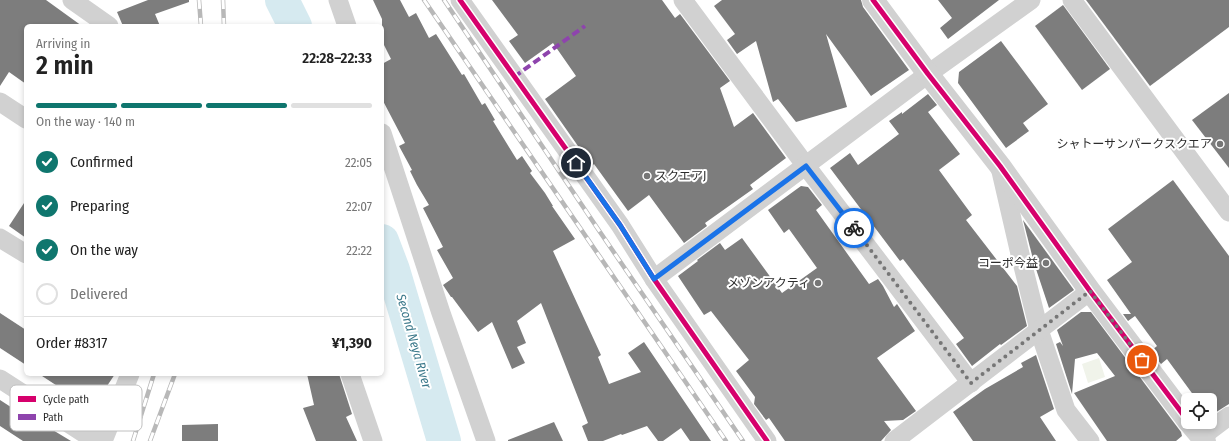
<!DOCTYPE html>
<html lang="en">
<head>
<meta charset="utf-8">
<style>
  :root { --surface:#fff; --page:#f2f2f2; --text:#222; --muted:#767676; --line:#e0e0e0; --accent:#0f766e }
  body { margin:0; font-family:"Fira Sans Condensed","Noto Sans JP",sans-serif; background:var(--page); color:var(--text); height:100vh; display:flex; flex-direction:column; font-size:15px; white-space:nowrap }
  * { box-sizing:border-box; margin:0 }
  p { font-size:13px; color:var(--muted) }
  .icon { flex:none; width:22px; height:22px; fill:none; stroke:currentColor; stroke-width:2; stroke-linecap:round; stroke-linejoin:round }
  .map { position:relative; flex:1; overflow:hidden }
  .side { position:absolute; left:24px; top:24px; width:360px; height:352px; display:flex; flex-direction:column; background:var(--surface); border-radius:6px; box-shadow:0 2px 6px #0003 }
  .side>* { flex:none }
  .controls { position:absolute; left:1181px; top:393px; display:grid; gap:8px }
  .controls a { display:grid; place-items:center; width:36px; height:36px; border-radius:6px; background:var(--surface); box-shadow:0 2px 6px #0003; font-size:20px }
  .pin { position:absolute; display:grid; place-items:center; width:34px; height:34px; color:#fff; margin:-17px; border:2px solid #fff; border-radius:50%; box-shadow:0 1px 4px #0007 }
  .courier { position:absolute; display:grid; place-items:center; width:40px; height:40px; margin:-20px; border:3px solid #1a73e8; border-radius:50%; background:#fff; color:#222; box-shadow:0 1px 5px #0007 }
  .overview em { font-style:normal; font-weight:600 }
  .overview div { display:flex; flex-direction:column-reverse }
  .overview { display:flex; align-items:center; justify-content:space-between; height:68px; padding:0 12px }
  h1 { font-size:26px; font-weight:600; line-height:30px }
  .bar { display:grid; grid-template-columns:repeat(4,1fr); gap:6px 4px; align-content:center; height:48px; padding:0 12px }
  .bar i { height:5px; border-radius:3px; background:var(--line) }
  .bar .active { background:var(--accent) }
  .bar p { grid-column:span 4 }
  .line { display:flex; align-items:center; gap:10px; padding:0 12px; border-top:1px solid var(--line) }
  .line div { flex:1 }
  ol { padding:0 12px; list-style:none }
  li { display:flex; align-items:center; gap:12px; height:44px }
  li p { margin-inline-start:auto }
  li .icon { padding:4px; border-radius:50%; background:var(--accent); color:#fff; stroke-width:4 }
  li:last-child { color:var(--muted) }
  li i { width:22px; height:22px; border:2px solid var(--line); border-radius:50% }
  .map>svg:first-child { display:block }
  .green { fill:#f0f3ea }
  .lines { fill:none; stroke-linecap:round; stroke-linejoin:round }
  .river { stroke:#d6eaf0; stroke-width:34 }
  .building { fill:#7d7d7d }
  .minor { stroke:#d1d1d1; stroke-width:19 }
  .tertiary { stroke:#d1d1d1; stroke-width:22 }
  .rail-casing { stroke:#b8b8b8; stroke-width:4.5 }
  .rail { stroke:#fff; stroke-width:3; stroke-dasharray:9; stroke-linecap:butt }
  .quiet { stroke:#8e44ad; stroke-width:4; stroke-dasharray:8 4; stroke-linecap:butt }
  .cycleway-casing { stroke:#fff; stroke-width:8 }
  .cycleway { stroke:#d6006c; stroke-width:5 }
  .done { stroke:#767676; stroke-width:4; stroke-dasharray:0 7.2 }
  .route { stroke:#1a73e8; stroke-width:5 }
  .poi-dot { fill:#767676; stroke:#fff; stroke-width:1.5 }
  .labels { text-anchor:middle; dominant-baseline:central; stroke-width:4; stroke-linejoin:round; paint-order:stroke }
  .poi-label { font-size:12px; fill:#2c2c2c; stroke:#fff; text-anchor:end }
  .water-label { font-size:13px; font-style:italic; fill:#3c798b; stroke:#fff }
  .key { fill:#fff; stroke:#c0c0c0; stroke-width:1 }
  .key-label { font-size:11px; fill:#2c2c2c }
</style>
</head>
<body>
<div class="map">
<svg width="1229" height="441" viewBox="0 0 1229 441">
  <rect width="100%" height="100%" fill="#fff"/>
  <polygon class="green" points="1099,358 1105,377 1088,383 1082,364"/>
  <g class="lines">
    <g class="river">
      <polyline points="282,0 295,26"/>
      <polyline points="382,241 393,270 444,441"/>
    </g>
  </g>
  <g class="building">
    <polygon points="0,0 46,0 82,26 26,26 26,84 9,72 0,86"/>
    <polygon points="148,0 189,0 189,2 155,14 160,26 123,26 117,12"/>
    <polygon points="373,0 400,0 409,17 416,13 429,38 436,34 462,75 464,74 482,105 485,103 495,120 493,121 517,160 522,156 532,171 530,173 545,193 553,206 552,206 575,239 553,251 601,355 598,357 609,384 641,372 628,353 644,342 711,441 690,441 681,428 663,441 658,441 647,426 622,435 621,434 603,441 588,441 582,426 588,423 541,303 517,321 526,343 517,347 525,363 512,369 492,322 478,332 452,297 451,297 443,285 453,278 437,250 443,247 423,208 429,205 417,185 410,171 412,170 399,146 405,143 382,99 382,64 391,59 382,41 382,19"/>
    <polygon points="492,0 662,0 675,18 680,14 730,81 720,88 734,127 753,113 786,158 750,185 753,189 705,223 707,226 684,243 649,195 628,211 594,164 592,166 545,99 576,76 553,43 525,63 509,41 518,35"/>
    <polygon points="722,0 861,0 863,7 909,70 871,96 826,34 847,107 796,122 778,99 773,102 756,41 737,54 727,40 735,34 714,6"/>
    <polygon points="938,0 999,0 948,39 940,28 952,18"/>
    <polygon points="1086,0 1229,0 1229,27 1150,86"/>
    <polygon points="1063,5 1110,69 1082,90 1035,26"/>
    <polygon points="1001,41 1048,104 1023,123 1029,131 1006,148 958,83 959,72"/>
    <polygon points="1229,93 1229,168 1192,120"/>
    <polygon points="928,94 937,105 928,112 960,154 939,170 972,215 966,220 1017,286 1027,326 1001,345 1000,344 972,366 956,344 964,338 903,259 900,261 830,168 850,153 858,165 899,134 889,121 902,112 902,114"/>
    <polygon points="1173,180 1229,256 1229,404 1210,416 1210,400 1197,400 1167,359 1161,364 1151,351 1157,346 1135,316 1128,321 1123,314 1131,314 1107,280 1132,262 1108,229"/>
    <polygon points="801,186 808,187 822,205 816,210 869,284 878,279 883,286 894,307 897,304 915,331 877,358 916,411 903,420 884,421 891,430 881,441 785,441 769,418 766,420 754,404 755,397 736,371 749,360 711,311 704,315 678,276 698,261 697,260 720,243 725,250 742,238 782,293 817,268 789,229 784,233 768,210"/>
    <polygon points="26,200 26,238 9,226"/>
    <polygon points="1023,220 1074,290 1049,308 1034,263"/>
    <polygon points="1081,312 1091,312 1181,432 1182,436 1176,441 1107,441 1074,393 1115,376 1097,353 1075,359 1072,394 1056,344 1060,342 1063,346 1057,330"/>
    <polygon points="0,313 26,330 26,365 0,348"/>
    <polygon points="1036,355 1054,409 1040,417 1056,441 973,441 953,412 985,389 1023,367 1021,363"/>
    <polygon points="39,374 115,374 107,386 110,388 94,410"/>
    <polygon points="307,374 339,374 352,414 346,417 357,441 316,441 303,408 314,405"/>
    <polygon points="0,400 17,411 18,409 71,441 23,441 0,426"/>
    <polygon points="554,422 563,441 508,441 508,440"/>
    <polygon points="218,424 218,441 182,441 182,425"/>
  </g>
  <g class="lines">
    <g class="minor">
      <polyline points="72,0 109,26"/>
      <polyline points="338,0 347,26"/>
      <polyline points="460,0 620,225 654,279 767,441"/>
      <polyline points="683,0 806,166 971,383"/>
      <polyline points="1072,0 1229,212"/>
      <polyline points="0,102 26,119"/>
      <polyline points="382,133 441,313 486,441"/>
      <polyline points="1000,167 1020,254 1039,330 1066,410 1090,441"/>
      <polyline points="0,238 26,254"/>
      <polyline points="654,279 928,74 1031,0"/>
      <polyline points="350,374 373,441"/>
      <polyline points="0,379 96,441"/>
      <polyline points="1201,437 1229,416"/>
      <polyline points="103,441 130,374"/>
      <polyline points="894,441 1090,291"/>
    </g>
    <g class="tertiary">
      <polyline points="873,0 928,74 1000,166 1090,291 1188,421"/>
      <polyline points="1189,422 1205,441"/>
    </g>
    <defs>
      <g id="rail">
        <polyline points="199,0 201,26"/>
        <polyline points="223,0 224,26"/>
        <polyline points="424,0 726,441"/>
        <polyline points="444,0 600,232 743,441"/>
        <polyline points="133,441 154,374"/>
        <polyline points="150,441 175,374"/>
      </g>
    </defs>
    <use href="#rail" class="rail-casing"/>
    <use href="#rail" class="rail"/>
    <polyline class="quiet" points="514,77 585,26"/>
    <defs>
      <g id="cycleway">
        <polyline points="460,0 620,225 654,279 767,441"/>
        <polyline points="873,0 928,74 1000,166 1090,291 1188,421"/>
      </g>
    </defs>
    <use href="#cycleway" class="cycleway-casing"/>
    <use href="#cycleway" class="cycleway"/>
  </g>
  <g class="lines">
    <polyline class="done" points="854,228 971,383 1090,291 1142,360"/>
    <polyline class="route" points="576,163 620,225 654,279 806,166 854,228"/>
  </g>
  <g class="poi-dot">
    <circle cx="1220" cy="144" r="4"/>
    <circle cx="647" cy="176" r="4"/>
    <circle cx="1046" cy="263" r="4"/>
    <circle cx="818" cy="283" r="4"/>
  </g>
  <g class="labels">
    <g class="poi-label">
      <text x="1212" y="144">シャトーサンパークスクエア</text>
      <text x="655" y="176" text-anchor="start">スクエアJ</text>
      <text x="1038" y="263">コーポ今益</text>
      <text x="810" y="283">メゾンアクティ</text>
    </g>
    <g class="water-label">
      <text transform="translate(414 341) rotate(74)">Second Neya River</text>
    </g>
  </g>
  <rect x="10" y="385" width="132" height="46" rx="6" class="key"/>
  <rect x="18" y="396" width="18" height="6" fill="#d6006c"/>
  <rect x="18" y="414" width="18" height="6" fill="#8e44ad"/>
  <g class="key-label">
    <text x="43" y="403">Cycle path</text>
    <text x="43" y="421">Path</text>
  </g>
</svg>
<div class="controls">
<a><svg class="icon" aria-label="locate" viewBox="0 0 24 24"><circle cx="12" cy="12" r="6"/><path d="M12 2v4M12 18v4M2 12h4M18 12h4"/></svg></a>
</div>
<div class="pin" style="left:1142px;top:360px;background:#ea580c"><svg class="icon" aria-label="bag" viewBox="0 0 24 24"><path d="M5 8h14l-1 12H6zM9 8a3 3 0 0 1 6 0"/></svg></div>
<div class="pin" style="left:576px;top:163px;background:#1f2937"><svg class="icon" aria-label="home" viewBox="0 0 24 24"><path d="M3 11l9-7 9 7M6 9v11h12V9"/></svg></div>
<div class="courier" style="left:854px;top:228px"><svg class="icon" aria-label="bike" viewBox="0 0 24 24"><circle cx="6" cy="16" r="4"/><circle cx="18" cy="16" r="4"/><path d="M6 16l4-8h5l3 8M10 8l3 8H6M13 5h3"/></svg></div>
<section class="side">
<div class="overview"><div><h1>2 min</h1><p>Arriving in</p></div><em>22:28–22:33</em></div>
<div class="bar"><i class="active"></i><i class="active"></i><i class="active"></i><i></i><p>On the way · 140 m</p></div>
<ol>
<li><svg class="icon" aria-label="check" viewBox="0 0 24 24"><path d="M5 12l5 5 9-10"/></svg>Confirmed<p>22:05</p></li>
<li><svg class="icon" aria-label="check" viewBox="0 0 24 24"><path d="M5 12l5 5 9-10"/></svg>Preparing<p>22:07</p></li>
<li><svg class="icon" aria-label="check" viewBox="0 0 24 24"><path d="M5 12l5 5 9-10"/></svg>On the way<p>22:22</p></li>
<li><i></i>Delivered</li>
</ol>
<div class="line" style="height:52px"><div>Order #8317</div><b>¥1,390</b></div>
</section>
</div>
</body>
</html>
